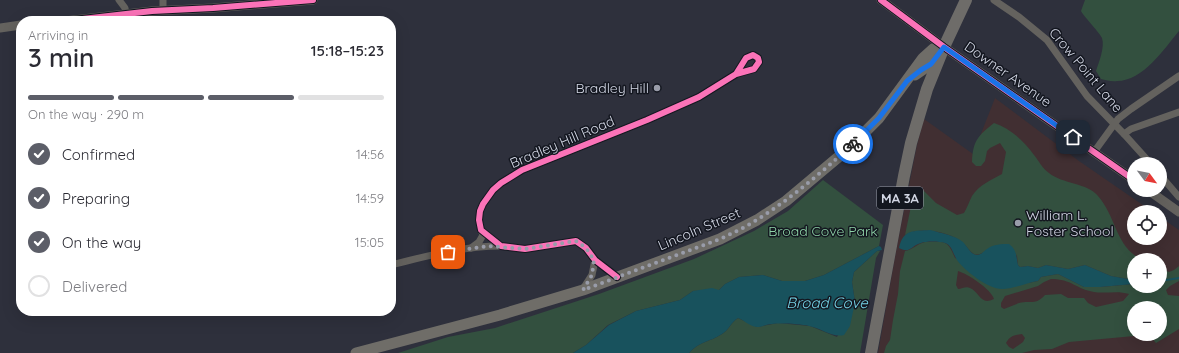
<!DOCTYPE html>
<html lang="en">
<head>
<meta charset="utf-8">
<style>
  :root { --surface:#fff; --page:#f2f2f3; --text:#2b2b33; --muted:#7c7c81; --line:#e1e1e2; --accent:#5c5e68 }
  body { margin:0; font-family:Quicksand,sans-serif; background:var(--page); color:var(--text); height:100vh; display:flex; flex-direction:column; font-size:15px; white-space:nowrap }
  * { box-sizing:border-box; margin:0 }
  p { font-size:13px; color:var(--muted) }
  .icon { flex:none; width:22px; height:22px; fill:none; stroke:currentColor; stroke-width:2; stroke-linecap:round; stroke-linejoin:round }
  .map { position:relative; flex:1; overflow:hidden }
  .details { position:absolute; left:16px; top:16px; width:380px; height:300px; display:flex; flex-direction:column; background:var(--surface); border-radius:16px; box-shadow:0 4px 16px #0002 }
  .details>* { flex:none }
  .needle { width:26px; rotate:122deg }
  .fabs { position:absolute; left:1127px; top:157px; display:grid; gap:8px }
  .fabs a { display:grid; place-items:center; width:40px; height:40px; border-radius:50%; background:var(--surface); box-shadow:0 4px 16px #0002; font-size:20px }
  .pin { position:absolute; display:grid; place-items:center; width:34px; height:34px; color:#fff; margin:-17px; border-radius:8px; box-shadow:0 2px 6px #0006 }
  .courier { position:absolute; display:grid; place-items:center; width:40px; height:40px; margin:-20px; border:3px solid #1a73e8; border-radius:50%; background:#fff; color:#222; box-shadow:0 1px 5px #0007 }
  .head em { font-style:normal; font-weight:600 }
  .head div { display:flex; flex-direction:column-reverse }
  .head { display:flex; align-items:center; justify-content:space-between; height:68px; padding:0 12px }
  h1 { font-size:26px; font-weight:600; line-height:30px }
  .bar { display:grid; grid-template-columns:repeat(4,1fr); gap:6px 4px; align-content:center; height:48px; padding:0 12px }
  .bar i { height:5px; border-radius:3px; background:var(--line) }
  .bar .on { background:var(--accent) }
  .bar p { grid-column:span 4 }
  ol { padding:0 12px; list-style:none }
  li { display:flex; align-items:center; gap:12px; height:44px }
  li p { margin-inline-start:auto }
  li .icon { padding:4px; border-radius:50%; background:var(--accent); color:#fff; stroke-width:4 }
  li:last-child { color:var(--muted) }
  li i { width:22px; height:22px; border:2px solid var(--line); border-radius:50% }
  .map>svg:first-child { display:block }
  .education { fill:#412f32; fill-rule:evenodd }
  .green { fill:#33503f; fill-rule:evenodd }
  .water { fill:#18525d }
  .lines { fill:none; stroke-linecap:round; stroke-linejoin:round }
  .stream { stroke:#18525d; stroke-width:2 }
  .minor { stroke:#64625e; stroke-width:7 }
  .tertiary { stroke:#64625e; stroke-width:9 }
  .secondary { stroke:#6f6d68; stroke-width:11 }
  .primary { stroke:#6e6c69; stroke-width:12 }
  .cycleway-casing { stroke:#13161f; stroke-width:8 }
  .cycleway { stroke:#fb73b8; stroke-width:6 }
  .done { stroke:#999ca9; stroke-width:4; stroke-dasharray:0 7.2 }
  .route { stroke:#1a73e8; stroke-width:5 }
  .poi-dot { fill:#999ca9; stroke:#13161f; stroke-width:1.5 }
  .labels { text-anchor:middle; dominant-baseline:central; stroke-width:3; stroke-linejoin:round; paint-order:stroke }
  .shield { fill:#13161f; stroke:#999ca9; stroke-width:1 }
  .shield-label { font-size:13px; font-weight:bold; fill:#d2d6e4 }
  .street-label { font-size:14px; fill:#d2d6e4; stroke:#13161f }
  .poi-label { font-size:14px; fill:#d2d6e4; stroke:#13161f; text-anchor:end }
  .park-label { font-size:14px; fill:#8ed3a7; stroke:#13161f }
  .water-label { font-size:15px; font-style:italic; fill:#74d3e6; stroke:#13161f }
</style>
</head>
<body>
<div class="map">
<svg width="1179" height="353" viewBox="0 0 1179 353">
  <rect width="100%" height="100%" fill="#2e303c"/>
  <path class="education" d="M995,98l84,63 74,51h-19v26h26v-21l19,13v123h-301l19,-107 20,-101 7,-26 49,35zM1134,260h26v26h-26zM1134,308h26v26h-26z"/>
  <g class="green">
    <path d="M1085,0h94v31c-15,18 -36,50 -62,50 -5,1 -11,-1 -16,-2l-5,-8c3,-9 9,-24 6,-33 -2,-5 -17,-20 -21,-27z"/>
    <path d="M994,123c16,5 30,18 40,32 5,6 8,13 15,18 13,11 39,10 49,23 19,22 17,50 44,64h-8v20l-23,-4 -26,-11 -17,4 -22,-4 -8,3 -10,-2 -8,1 -2,-2 -1,-9 -2,-3 -27,-4c-4,3 -9,7 -14,5 -4,-2 -7,-8 -11,-11 -13,-12 -43,-17 -58,-8l9,-43 3,-5 4,1 15,15 21,12 7,-2c3,-5 5,-11 8,-17 7,-11 19,-16 30,-22l4,-22 -6,-9 -10,5 -3,3 -2,10 -4,5h-5l-4,-4c1,-22 6,-26 22,-39z"/>
    <polygon points="823,180 883,225 879,246 824,275 805,281 782,281 763,275 739,277 725,284 719,290 693,291 680,300 636,311 608,325 586,345 573,353 398,353 448,337 495,328 599,294 694,259 754,231 788,211"/>
    <path d="M925,242c20,0 22,-3 30,16l73,25 10,-2 3,-4 17,-3 26,13h16l34,-3v2h26v-18l9,4 5,-2 5,-4v15l-9,5 -4,4 2,5 11,1v33l-23,14 -6,-7 -5,-1 -76,7 -17,7 -18,1 -12,3h-138l2,-7 4,-6 3,-20 5,-26 2,-23 5,-20c7,-1 12,-7 20,-9zM958,271c10,3 33,18 36,28 -14,7 -14,-7 -24,-11 -4,-2 -8,1 -12,1l-2,-4zM1051,279c21,0 25,10 43,13 11,2 24,-2 35,2l-6,7 -27,6 -8,-4 -4,-5h-16l-7,-4 -16,1c-10,11 -14,5 -26,8 -5,2 -10,4 -15,6l-3,-2v-4l4,-7 33,-10 6,-4zM1134,308h26v26h-26zM1022,334l3,4 -2,4 -10,7 -4,-2 -3,-4c4,-7 8,-8 16,-9z"/>
    <path d="M877,251h3l-4,7 -16,95h-171c11,-12 21,-11 33,-19 7,-4 9,-12 16,-16l19,9 21,-4 32,3 27,11 18,-35 -3,-20 2,-10z"/>
  </g>
  <g class="water">
    <path d="M930,230c11,3 24,5 33,12 4,4 8,13 14,13 4,0 7,-4 10,-6 7,-5 14,-5 22,-5 8,6 7,12 9,21l2,2 8,-1 10,2 8,-3 22,4 17,-4 26,11 23,4v4l-34,3h-16l-26,-13 -17,3 -3,4c-11,2 -26,8 -36,8 -14,0 -37,-18 -45,-29 -4,-6 -5,-15 -12,-17 -6,-2 -19,-2 -24,0 -11,3 -10,11 -22,5 4,-19 15,-17 31,-18z"/>
    <path d="M879,246l2,1 1,3 -5,1 -23,21 -2,10 3,20 -5,24 -6,9c-12,3 -23,-7 -35,-9 -9,-2 -28,-3 -37,-2 -5,0 -10,3 -15,3 -8,-1 -13,-7 -19,-9 -7,4 -9,12 -16,16 -12,8 -22,7 -33,19h-116l13,-8 23,-20 27,-14 44,-11 13,-9 19,-3 7,2 6,-6 14,-7 24,-2 19,6h23l19,-6z"/>
  </g>
  <g class="lines">
    <polyline class="stream" points="1160,281 1179,278"/>
    <g class="minor">
      <polyline points="119,0 125,8 126,14"/>
      <polyline points="994,0 1019,17 1047,40 1087,96 1124,134 1151,164"/>
      <polyline points="163,10 163,0"/>
      <polyline points="1124,134 1131,129 1179,112"/>
      <polyline points="1094,152 1118,119 1131,109 1179,76"/>
      <polyline points="1160,175 1179,197"/>
      <polyline points="471,248 479,242 483,235 481,230"/>
      <path d="M391,265c36,-9 73,-19 110,-19"/>
      <polyline points="617,277 595,260 586,248 576,241 525,249 501,246 481,230 479,220 480,211 483,204 493,190 501,183 522,170 647,120 699,97 736,74 746,58 753,55 758,58 759,62 754,69 736,74"/>
      <polyline points="583,289 592,275 595,260"/>
    </g>
    <g class="tertiary">
      <polyline points="881,0 944,47 1134,180"/>
      <polyline points="65,21 152,11 213,8 313,0"/>
      <polyline points="0,28 21,25"/>
      <polyline points="1148,190 1179,212"/>
    </g>
    <g class="secondary">
      <polyline points="915,75 931,64 940,52"/>
      <polyline points="356,353 500,315 583,290 720,239 757,220 786,201 848,149 879,118 923,58 933,49 944,47"/>
    </g>
    <polyline class="primary" points="871,353 904,176 911,143 927,89 944,47 966,0"/>
    <defs>
      <g id="cycleway">
        <polyline points="881,0 944,47 1134,180"/>
        <polyline points="65,21 152,11 213,8 313,0"/>
        <polyline points="617,277 595,260 586,248 576,241 525,249 501,246 481,230 479,220 480,211 483,204 493,190 501,183 522,170 647,120 699,97 736,74 746,58 753,55 758,58 759,62 754,69 736,74"/>
      </g>
    </defs>
    <use href="#cycleway" class="cycleway-casing"/>
    <use href="#cycleway" class="cycleway"/>
  </g>
  <g class="lines">
    <path class="done" d="M448,252l40,-6 37,3 51,-8 10,7 8,12 -2,15 -9,15 137,-51c13,-6 26,-12 38,-20 34,-21 65,-48 95,-75"/>
    <polyline class="route" points="853,144 879,118 907,81 921,70 931,64 944,47 1073,137"/>
  </g>
  <g class="poi-dot">
    <circle cx="657" cy="88" r="4"/>
    <circle cx="1018" cy="223" r="4"/>
  </g>
  <g class="labels">
    <rect class="shield" x="877" y="187" width="46" height="22" rx="3"/>
    <g class="shield-label">
      <text x="900" y="198">MA 3A</text>
    </g>
    <g class="street-label">
      <text transform="translate(1086 70) rotate(50)">Crow Point Lane</text>
      <text transform="translate(1008 74) rotate(35)">Downer Avenue</text>
      <text transform="translate(562 142) rotate(-23)">Bradley Hill Road</text>
      <text transform="translate(699 229) rotate(-23)">Lincoln Street</text>
    </g>
    <g class="poi-label">
      <text x="649" y="88">Bradley Hill</text>
      <text x="1026" y="215" text-anchor="start">William L.<tspan x="1026" dy="16">Foster School</tspan></text>
    </g>
    <g class="park-label">
      <text x="823" y="231">Broad Cove Park</text>
    </g>
    <g class="water-label">
      <text x="827" y="302">Broad Cove</text>
    </g>
  </g>
</svg>
<div class="fabs">
<a><svg class="needle" viewBox="-14 -14 28 28"><path d="M0-13l5 13h-10z" fill="#e53935"/><path d="M0 13l5-13h-10z" fill="#7c7c81"/></svg></a>
<a><svg class="icon" aria-label="locate" viewBox="0 0 24 24"><circle cx="12" cy="12" r="6"/><path d="M12 2v4M12 18v4M2 12h4M18 12h4"/></svg></a>
<a>+</a>
<a>−</a>
</div>
<div class="pin" style="left:448px;top:252px;background:#ea580c"><svg class="icon" aria-label="bag" viewBox="0 0 24 24"><path d="M5 8h14l-1 12H6zM9 8a3 3 0 0 1 6 0"/></svg></div>
<div class="pin" style="left:1073px;top:137px;background:#1f2937"><svg class="icon" aria-label="home" viewBox="0 0 24 24"><path d="M3 11l9-7 9 7M6 9v11h12V9"/></svg></div>
<div class="courier" style="left:853px;top:144px"><svg class="icon" aria-label="bike" viewBox="0 0 24 24"><circle cx="6" cy="16" r="4"/><circle cx="18" cy="16" r="4"/><path d="M6 16l4-8h5l3 8M10 8l3 8H6M13 5h3"/></svg></div>
<section class="details">
<div class="head"><div><h1>3 min</h1><p>Arriving in</p></div><em>15:18–15:23</em></div>
<div class="bar"><i class="on"></i><i class="on"></i><i class="on"></i><i></i><p>On the way · 290 m</p></div>
<ol>
<li><svg class="icon" aria-label="check" viewBox="0 0 24 24"><path d="M5 12l5 5 9-10"/></svg>Confirmed<p>14:56</p></li>
<li><svg class="icon" aria-label="check" viewBox="0 0 24 24"><path d="M5 12l5 5 9-10"/></svg>Preparing<p>14:59</p></li>
<li><svg class="icon" aria-label="check" viewBox="0 0 24 24"><path d="M5 12l5 5 9-10"/></svg>On the way<p>15:05</p></li>
<li><i></i>Delivered</li>
</ol>
</section>
</div>
</body>
</html>
